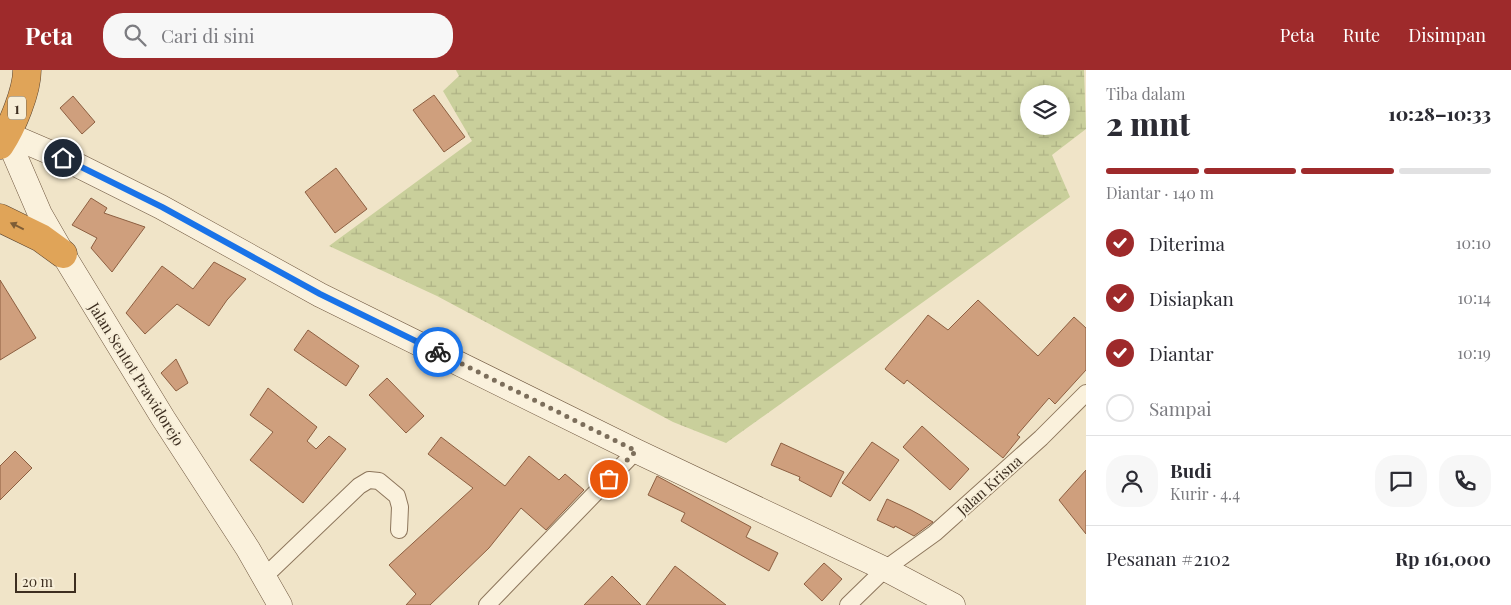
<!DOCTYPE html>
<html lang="id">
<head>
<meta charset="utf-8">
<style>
  :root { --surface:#fff; --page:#f7f7f7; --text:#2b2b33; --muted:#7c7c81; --line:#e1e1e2; --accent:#9e2a2b }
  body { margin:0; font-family:"Playfair Display",serif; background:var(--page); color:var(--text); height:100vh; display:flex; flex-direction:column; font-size:19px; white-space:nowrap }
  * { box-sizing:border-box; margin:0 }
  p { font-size:16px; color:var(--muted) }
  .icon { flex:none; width:28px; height:28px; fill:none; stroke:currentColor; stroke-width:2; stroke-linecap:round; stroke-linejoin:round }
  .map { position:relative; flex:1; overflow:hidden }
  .details { display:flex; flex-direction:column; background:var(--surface); width:425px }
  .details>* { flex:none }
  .controls { position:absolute; left:1020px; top:15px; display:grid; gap:10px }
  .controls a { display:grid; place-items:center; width:50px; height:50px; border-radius:50%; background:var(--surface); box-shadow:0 2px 12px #0003; font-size:25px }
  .scale { position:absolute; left:15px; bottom:12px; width:61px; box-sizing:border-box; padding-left:5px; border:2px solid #3d2e20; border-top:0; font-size:14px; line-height:18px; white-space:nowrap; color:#3d2e20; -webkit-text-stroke:4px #f7eed8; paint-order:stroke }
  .pin { position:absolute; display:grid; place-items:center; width:42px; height:42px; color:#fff; margin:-21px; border:2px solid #fff; border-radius:50%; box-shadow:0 1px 5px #0007 }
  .courier { position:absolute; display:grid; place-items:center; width:50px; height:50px; margin:-25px; border:4px solid #1a73e8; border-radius:50%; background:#fff; color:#222; box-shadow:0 1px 6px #0007 }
  .head em { font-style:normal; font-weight:800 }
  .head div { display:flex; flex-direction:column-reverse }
  .head { display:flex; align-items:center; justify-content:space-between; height:85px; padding:0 20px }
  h1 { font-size:32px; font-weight:800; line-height:38px }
  .bar { display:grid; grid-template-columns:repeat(4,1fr); gap:8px 5px; align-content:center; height:60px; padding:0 20px }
  .bar i { height:6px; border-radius:4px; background:var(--line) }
  .bar .selected { background:var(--accent) }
  .bar p { grid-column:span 4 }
  .line { display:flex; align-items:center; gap:12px; padding:0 20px; border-top:1px solid var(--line) }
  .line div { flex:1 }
  .round { display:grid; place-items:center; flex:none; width:52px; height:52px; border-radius:20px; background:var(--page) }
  ol { padding:0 20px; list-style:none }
  li { display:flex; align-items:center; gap:15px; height:55px }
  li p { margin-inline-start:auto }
  li .icon { padding:5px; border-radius:50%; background:var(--accent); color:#fff; stroke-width:4 }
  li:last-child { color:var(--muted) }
  li i { width:28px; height:28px; border:2px solid var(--line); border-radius:50% }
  header { display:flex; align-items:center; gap:30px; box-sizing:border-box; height:70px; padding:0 25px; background:var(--accent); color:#fff }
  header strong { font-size:24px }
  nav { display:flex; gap:28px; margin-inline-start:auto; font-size:18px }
  .search { width:350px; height:45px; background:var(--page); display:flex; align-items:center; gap:12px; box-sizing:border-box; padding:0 18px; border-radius:20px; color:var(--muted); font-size:19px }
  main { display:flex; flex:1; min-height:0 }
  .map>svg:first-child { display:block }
  .wetland { fill:url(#wetland-marsh); fill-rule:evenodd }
  .building { fill:#cf9f7d; stroke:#8d5f41 }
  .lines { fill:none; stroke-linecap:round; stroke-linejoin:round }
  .street-casing { stroke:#8d765c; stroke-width:18 }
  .secondary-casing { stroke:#6f573f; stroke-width:25 }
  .highway-casing { stroke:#5b4430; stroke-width:29 }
  .street { stroke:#faf1dc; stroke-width:16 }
  .secondary { stroke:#faf1dc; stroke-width:24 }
  .highway { stroke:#e0a458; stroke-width:28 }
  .oneway { fill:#7e5d36 }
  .done { stroke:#7c6e5b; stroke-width:5; stroke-dasharray:0 9 }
  .route { stroke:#1a73e8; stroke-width:6 }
  .labels { text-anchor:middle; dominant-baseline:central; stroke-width:4; stroke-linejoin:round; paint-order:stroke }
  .shield { fill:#f7eed8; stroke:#756857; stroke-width:1 }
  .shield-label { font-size:14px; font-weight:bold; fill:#3d2e20 }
  .street-label { font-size:15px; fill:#3d2e20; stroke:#f7eed8 }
</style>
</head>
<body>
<header>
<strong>Peta</strong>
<div class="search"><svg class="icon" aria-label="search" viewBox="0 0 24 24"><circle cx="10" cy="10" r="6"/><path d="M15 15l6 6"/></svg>Cari di sini</div>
<nav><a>Peta</a><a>Rute</a><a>Disimpan</a></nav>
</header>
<main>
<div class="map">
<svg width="1086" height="535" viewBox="0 0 1086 535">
  <defs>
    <pattern id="wetland-marsh" width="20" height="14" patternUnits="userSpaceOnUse" patternTransform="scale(1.25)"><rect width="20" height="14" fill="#c9cf9b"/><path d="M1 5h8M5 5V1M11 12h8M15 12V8" fill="none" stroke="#aeb285"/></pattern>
  </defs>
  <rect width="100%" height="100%" fill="#f0e4c8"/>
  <path class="wetland" d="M456,0h628l2,59 -34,26 18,42 -344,246 -53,-21 -236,-126 -108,-50 143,-105 -29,-50 16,-15zM1029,24h32v32h-32z"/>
  <g class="building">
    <polygon points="434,25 465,67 444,82 413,40"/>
    <polygon points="73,26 95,52 82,64 60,38"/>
    <polygon points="336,98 367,139 335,163 305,122"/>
    <polygon points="91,128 107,138 104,143 145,157 112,202 91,178 97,168 72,155"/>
    <polygon points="214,192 246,209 227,230 209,256 177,234 145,264 126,243 162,196 193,219"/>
    <polygon points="0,210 36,268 0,290"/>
    <polygon points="978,230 1038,286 1074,247 1086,258 1086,300 1055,334 1049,328 1017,365 1020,367 1003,388 907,310 904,314 885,299 928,245 948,260"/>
    <polygon points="308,260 359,296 346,316 294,280"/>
    <polygon points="176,289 188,313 176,321 161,303"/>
    <polygon points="387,308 424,346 406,363 369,325"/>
    <polygon points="268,318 317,357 307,371 316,379 329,366 346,379 303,433 250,390 273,362 250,345"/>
    <polygon points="922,356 969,399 950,420 903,377"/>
    <polygon points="441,367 505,416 529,386 559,410 565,404 584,420 546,460 521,438 489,478 430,535 406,535 416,524 389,495 473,418 428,384"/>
    <polygon points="872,372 899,390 870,431 842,413"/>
    <polygon points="781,373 844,402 831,427 799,410 800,407 771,395"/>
    <polygon points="15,381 32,398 0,430 0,396"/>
    <polygon points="1086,400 1086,464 1059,430"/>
    <polygon points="657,406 751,457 746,467 778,483 769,501 681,451 685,443 648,425"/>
    <polygon points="887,429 911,440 933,452 914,466 895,456 894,458 877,450"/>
    <polygon points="824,493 842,509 822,531 804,514"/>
    <polygon points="675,496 726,535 646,535"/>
    <polygon points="612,506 641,535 584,535"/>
  </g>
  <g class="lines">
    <defs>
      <g id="street">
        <polyline points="264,507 359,416 369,410 379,411 397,426 400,437 399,460"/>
        <polyline points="487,535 636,381"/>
        <polyline points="848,535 885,499 935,463 1041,368 1086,323"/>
      </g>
      <g id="secondary">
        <polyline points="0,61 63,88 161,137 320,225 636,381 885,499 953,535"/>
        <polyline points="6,65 40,144 63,184 163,348 248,479 280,535"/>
      </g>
      <g id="highway">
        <path d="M0,75c12,-18 27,-54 27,-75"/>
        <polyline points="0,148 41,168 63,184"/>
      </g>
    </defs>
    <use href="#street" class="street-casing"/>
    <use href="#secondary" class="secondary-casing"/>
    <use href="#highway" class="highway-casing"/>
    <use href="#street" class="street"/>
    <use href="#secondary" class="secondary"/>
    <use href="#highway" class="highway"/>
  </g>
  <defs><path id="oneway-solid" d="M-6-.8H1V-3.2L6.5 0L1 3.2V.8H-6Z" transform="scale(1.25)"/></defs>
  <use class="oneway" href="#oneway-solid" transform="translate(17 156) rotate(-154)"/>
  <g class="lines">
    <polyline class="done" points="438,282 636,381 609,409"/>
    <polyline class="route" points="63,88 162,137 320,224 438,282"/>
  </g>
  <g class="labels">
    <rect class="shield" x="8" y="26.5" width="18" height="23" rx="4"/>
    <g class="shield-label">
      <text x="17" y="38">1</text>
    </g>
    <g class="street-label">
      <text transform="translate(137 304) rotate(58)">Jalan Sentot Prawidorejo</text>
      <text transform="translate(989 415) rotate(-42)">Jalan Krisna</text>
    </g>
  </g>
</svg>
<div class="controls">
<a><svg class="icon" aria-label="layers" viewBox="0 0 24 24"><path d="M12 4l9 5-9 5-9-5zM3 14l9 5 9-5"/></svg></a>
</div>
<div class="scale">20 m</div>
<div class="pin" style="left:609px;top:409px;background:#ea580c"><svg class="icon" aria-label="bag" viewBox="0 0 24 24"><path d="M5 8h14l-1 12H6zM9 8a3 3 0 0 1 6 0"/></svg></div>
<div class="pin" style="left:63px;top:88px;background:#1f2937"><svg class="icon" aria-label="home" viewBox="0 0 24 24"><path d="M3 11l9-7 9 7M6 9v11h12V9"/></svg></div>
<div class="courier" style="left:438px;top:282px"><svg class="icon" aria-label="bike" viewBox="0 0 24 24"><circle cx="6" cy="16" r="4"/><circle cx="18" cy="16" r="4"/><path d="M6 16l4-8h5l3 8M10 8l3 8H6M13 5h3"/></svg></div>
</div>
<section class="details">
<div class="head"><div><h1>2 mnt</h1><p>Tiba dalam</p></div><em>10:28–10:33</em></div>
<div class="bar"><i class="selected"></i><i class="selected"></i><i class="selected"></i><i></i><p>Diantar · 140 m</p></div>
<ol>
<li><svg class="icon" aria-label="check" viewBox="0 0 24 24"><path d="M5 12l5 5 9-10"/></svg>Diterima<p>10:10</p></li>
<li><svg class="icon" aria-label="check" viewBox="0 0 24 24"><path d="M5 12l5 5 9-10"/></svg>Disiapkan<p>10:14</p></li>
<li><svg class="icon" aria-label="check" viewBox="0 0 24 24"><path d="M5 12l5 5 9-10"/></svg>Diantar<p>10:19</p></li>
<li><i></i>Sampai</li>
</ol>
<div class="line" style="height:90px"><a class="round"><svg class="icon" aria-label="person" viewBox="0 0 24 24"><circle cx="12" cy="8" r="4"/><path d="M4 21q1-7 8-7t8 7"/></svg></a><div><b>Budi</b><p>Kurir · 4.4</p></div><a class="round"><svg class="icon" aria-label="chat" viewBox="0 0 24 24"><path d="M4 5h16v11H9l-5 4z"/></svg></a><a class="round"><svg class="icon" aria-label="phone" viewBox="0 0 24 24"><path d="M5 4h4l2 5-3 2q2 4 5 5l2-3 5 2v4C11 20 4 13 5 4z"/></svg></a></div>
<div class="line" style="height:65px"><div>Pesanan #2102</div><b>Rp 161,000</b></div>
</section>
</main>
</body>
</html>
